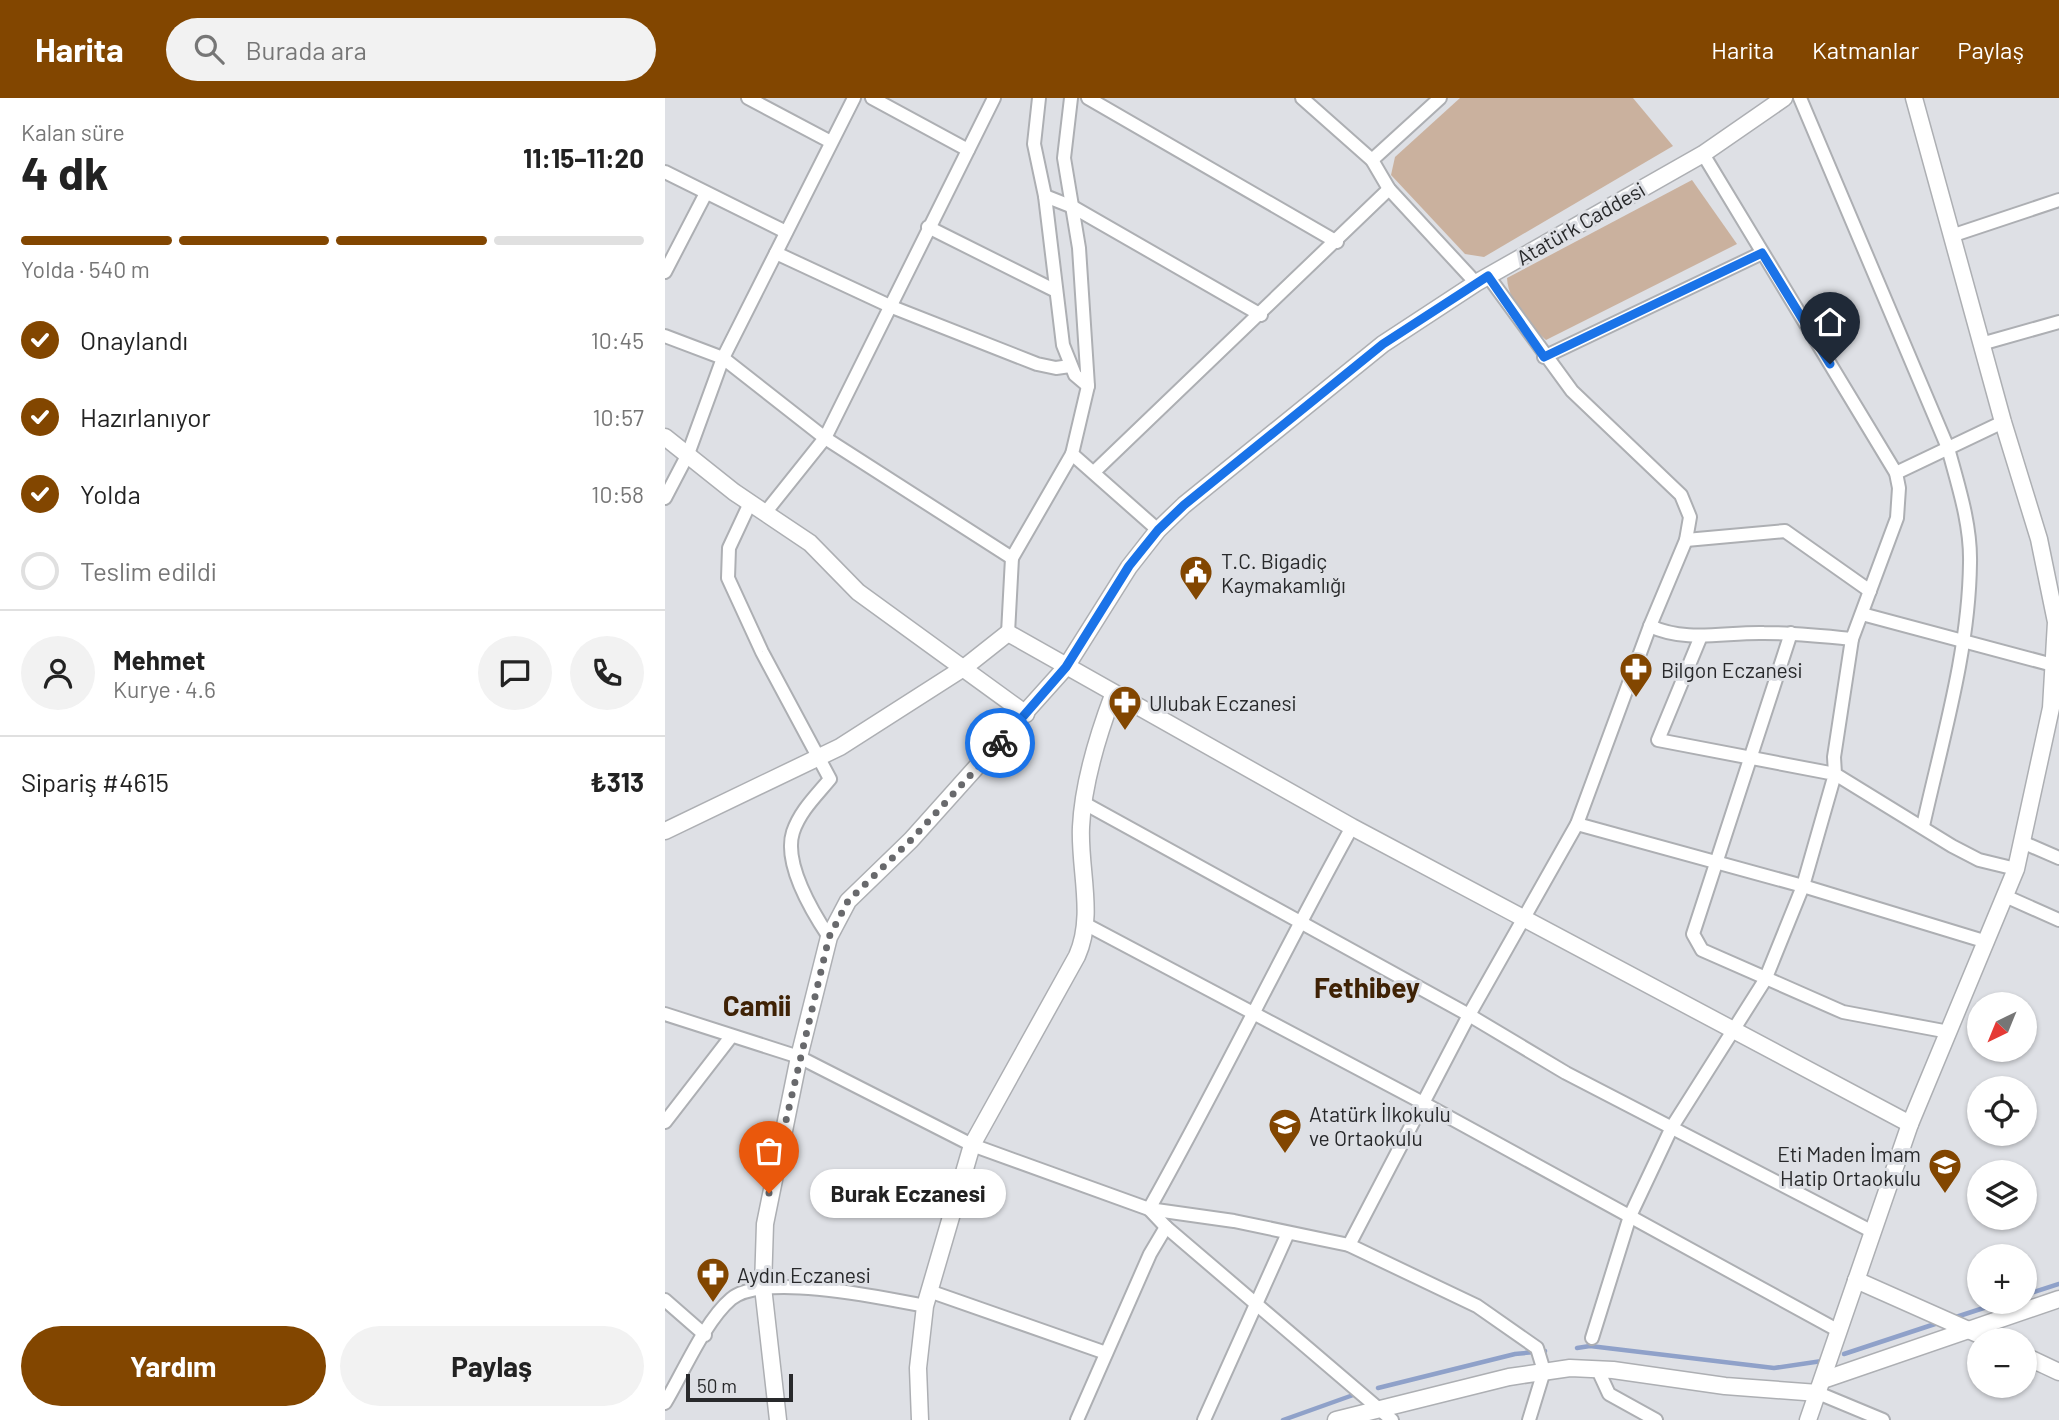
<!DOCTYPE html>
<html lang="tr">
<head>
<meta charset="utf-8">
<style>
  :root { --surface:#fff; --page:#f2f2f2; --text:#222; --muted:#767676; --line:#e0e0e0; --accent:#824600 }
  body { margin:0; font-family:Barlow,sans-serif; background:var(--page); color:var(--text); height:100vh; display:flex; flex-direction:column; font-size:26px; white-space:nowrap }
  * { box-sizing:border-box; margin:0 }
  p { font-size:23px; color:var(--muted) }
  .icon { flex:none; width:38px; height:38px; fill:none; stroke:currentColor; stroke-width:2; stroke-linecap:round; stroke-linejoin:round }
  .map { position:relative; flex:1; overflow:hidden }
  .sheet { display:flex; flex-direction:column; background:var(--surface); width:665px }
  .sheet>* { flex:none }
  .needle { width:46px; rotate:223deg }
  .tools { position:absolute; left:1302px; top:894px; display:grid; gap:14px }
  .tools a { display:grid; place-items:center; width:70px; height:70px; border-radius:50%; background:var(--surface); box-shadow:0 2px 5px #0004; font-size:35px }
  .scale { position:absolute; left:21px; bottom:18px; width:107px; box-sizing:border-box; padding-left:7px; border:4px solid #28292b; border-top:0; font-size:19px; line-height:24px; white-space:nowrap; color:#28292b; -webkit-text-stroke:5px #dee0e5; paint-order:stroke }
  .pin { position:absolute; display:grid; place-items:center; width:60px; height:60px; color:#fff; margin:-72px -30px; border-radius:50% 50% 50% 0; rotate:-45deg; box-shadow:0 0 7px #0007 }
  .pin .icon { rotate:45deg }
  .courier { position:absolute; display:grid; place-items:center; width:70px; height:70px; margin:-35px; border:5px solid #1a73e8; border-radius:50%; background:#fff; color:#222; box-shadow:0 2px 9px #0007 }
  .bubble { position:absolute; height:49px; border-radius:24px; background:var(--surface); box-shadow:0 2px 5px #0004; font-size:23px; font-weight:700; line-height:49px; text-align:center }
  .summary em { font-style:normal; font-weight:700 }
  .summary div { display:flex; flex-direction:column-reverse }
  .summary { display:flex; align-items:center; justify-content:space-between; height:119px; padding:0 21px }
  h1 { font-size:46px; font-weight:700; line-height:52px }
  .bar { display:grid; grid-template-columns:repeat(4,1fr); gap:10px 7px; align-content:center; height:84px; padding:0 21px }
  .bar i { height:9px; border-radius:5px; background:var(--line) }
  .bar .on { background:var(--accent) }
  .bar p { grid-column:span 4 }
  .line { display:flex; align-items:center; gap:18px; padding:0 21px; border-top:2px solid var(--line) }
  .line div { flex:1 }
  .round { display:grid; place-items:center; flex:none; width:74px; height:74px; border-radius:37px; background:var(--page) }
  ol { padding:0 21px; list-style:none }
  li { display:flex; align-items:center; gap:21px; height:77px }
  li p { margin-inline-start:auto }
  li .icon { padding:7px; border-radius:50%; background:var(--accent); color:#fff; stroke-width:4 }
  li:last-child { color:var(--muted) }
  li i { width:38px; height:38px; border:4px solid var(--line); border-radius:50% }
  .primary-button { display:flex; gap:14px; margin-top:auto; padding:14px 21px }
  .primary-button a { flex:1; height:80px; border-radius:42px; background:var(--accent); color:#fff; font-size:28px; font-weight:700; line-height:80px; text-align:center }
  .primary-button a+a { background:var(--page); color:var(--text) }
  header { display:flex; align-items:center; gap:42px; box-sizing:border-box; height:98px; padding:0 35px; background:var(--accent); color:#fff }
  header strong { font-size:33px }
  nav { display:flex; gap:38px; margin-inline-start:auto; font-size:24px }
  .search { width:490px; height:63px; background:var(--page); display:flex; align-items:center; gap:18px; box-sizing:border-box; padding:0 24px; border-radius:38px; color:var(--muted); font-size:26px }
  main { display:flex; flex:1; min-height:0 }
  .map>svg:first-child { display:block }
  .green { fill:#cab19e }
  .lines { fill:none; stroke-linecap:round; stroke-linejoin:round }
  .stream { stroke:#8fa1c9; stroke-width:4.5 }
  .street-casing { stroke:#adafb3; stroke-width:16 }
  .secondary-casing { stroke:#adafb3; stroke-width:19 }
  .street { stroke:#fff; stroke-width:12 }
  .secondary { stroke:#fff; stroke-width:16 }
  .done { stroke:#68696c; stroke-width:7; stroke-dasharray:0 12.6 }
  .route { stroke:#1a73e8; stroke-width:9 }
  .labels { text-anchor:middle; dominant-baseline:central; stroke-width:6; stroke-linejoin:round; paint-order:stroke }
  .street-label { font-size:21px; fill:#28292b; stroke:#dee0e5 }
  .poi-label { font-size:21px; fill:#28292b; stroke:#dee0e5; text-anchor:start }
  .district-label { font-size:28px; font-weight:bold; fill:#3f2205; stroke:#dee0e5 }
</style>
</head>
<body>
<header>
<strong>Harita</strong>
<div class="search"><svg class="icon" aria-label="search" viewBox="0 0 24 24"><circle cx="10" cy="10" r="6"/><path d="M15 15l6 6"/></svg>Burada ara</div>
<nav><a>Harita</a><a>Katmanlar</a><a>Paylaş</a></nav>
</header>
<main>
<section class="sheet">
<div class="summary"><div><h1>4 dk</h1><p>Kalan süre</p></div><em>11:15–11:20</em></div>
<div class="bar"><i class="on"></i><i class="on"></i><i class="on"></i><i></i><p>Yolda · 540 m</p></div>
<ol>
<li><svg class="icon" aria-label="check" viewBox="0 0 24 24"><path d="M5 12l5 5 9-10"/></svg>Onaylandı<p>10:45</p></li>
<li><svg class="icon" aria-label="check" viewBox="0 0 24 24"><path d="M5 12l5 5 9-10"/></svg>Hazırlanıyor<p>10:57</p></li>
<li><svg class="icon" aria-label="check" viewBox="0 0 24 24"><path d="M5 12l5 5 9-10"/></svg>Yolda<p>10:58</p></li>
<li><i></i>Teslim edildi</li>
</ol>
<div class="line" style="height:126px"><a class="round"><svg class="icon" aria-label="person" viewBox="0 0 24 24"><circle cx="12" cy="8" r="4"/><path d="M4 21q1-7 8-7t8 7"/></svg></a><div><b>Mehmet</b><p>Kurye · 4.6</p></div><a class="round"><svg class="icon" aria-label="chat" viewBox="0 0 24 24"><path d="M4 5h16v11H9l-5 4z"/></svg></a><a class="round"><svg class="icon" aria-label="phone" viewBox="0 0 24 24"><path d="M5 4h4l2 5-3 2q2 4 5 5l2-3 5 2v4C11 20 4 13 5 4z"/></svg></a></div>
<div class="line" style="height:91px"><div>Sipariş #4615</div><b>₺313</b></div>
<div class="primary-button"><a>Yardım</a><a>Paylaş</a></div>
</section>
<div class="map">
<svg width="1394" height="1322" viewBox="0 0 1394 1322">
  <rect width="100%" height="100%" fill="#dee0e5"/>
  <g class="green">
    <polygon points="795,0 968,0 1008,48 819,159 800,156 726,77 730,59"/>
    <path d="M1027,82l45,64 -191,96c-17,-14 -38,-39 -39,-62z"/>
  </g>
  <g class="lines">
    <g class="stream">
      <polyline points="1360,1197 1394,1186"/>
      <polyline points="1288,1220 1337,1204"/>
      <polyline points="912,1250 925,1248 1109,1270 1157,1263"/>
      <polyline points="1179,1256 1273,1225"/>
      <polyline points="713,1290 850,1256 880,1253"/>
      <polyline points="618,1322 691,1296"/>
    </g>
    <defs>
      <g id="street">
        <polyline points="83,0 166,44"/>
        <polyline points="207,0 303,52"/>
        <polyline points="374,0 369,46 380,98 398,247 410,277 423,288"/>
        <polyline points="406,0 399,60 414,150 423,288 407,356 493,432"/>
        <polyline points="423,0 672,144"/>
        <polyline points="637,0 707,62 724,91 811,185"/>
        <path d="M1135,0l148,350c10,37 23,76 22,115 -1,89 -28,177 -47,263"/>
        <polyline points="707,62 775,0"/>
        <polyline points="0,74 121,134"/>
        <polyline points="380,98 408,109 596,217"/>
        <polyline points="263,129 391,193"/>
        <polyline points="1286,138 1394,102"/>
        <polyline points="111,155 227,209 372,266 391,270 405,268"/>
        <polyline points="0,174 41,95"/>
        <polyline points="0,238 58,260 160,340 347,460"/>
        <polyline points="1316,246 1394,224"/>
        <polyline points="879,259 1097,155"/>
        <polyline points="429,374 724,91"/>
        <polyline points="1231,375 1338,324"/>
        <polyline points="0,400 23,356 58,260 189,0"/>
        <path d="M85,405l-21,45 -1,30 34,74 68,127c-14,17 -30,32 -37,53 -10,31 20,81 36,105"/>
        <polyline points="100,415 160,340 329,0"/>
        <polyline points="1021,442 1120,433 1205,493"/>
        <polyline points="1197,516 1388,567"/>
        <path d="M985,528c36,17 75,6 114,7 30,0 59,3 88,6l45,-121 2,-30 -3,-15 -193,-319"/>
        <polyline points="343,535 347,460 407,356"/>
        <polyline points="1126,535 1028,836 1037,852 1178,914 1284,934"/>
        <polyline points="1187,541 1169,659 1170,676 1287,748 1314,762 1351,771"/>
        <polyline points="419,705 804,917 901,975 1208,1134"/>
        <polyline points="912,726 1138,788 1322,844"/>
        <path d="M687,729c-70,126 -132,256 -203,382l17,18 226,193"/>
        <polyline points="1357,744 1394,760"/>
        <polyline points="1340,798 1394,822"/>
        <polyline points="420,826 760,1006 1174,1233"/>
        <polyline points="0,916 134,959 307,1047 484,1111 569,1123 684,1147 812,1208 872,1250 879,1273 864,1322"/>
        <polyline points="0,1024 65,940"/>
        <polyline points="684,1147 804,917 912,726 985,528 1021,442 1025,419 1016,397 907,293 823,178"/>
        <polyline points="264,1193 441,1255"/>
        <polyline points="0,1202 40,1237"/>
        <polyline points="927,1240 965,1118 1007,1029 1100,882 1138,788 1170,676 993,642 1036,538"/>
        <polyline points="932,1270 944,1296 991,1322"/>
        <polyline points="1153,1295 1218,1322"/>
        <path d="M0,1305c18,-30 40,-82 66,-104 32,-27 153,-1 194,7"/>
        <polyline points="412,1322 485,1156 501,1129"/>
        <polyline points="539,1322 623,1135"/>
      </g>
      <g id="secondary">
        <polyline points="0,339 69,394 145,445 193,494 361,616"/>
        <polyline points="0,733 175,649 300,569 343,535 687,729 1245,1026"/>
        <polyline points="1191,1182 1326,1242"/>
        <polyline points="1360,1258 1394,1274"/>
        <polyline points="1158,1282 1394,1201"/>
        <polyline points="113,1322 98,1189 100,1126 134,959 164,839 183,803 246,742 401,569 464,469 493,432 519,407 718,246 811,185 1038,56 1119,0"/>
        <path d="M255,1322l-2,-52 7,-62 47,-161 105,-189c18,-40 2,-87 4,-129 2,-44 17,-92 32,-132"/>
        <polyline points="671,1322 844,1279 905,1270 948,1272 1060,1288 1153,1295"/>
        <polyline points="1143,1322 1245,1026 1351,771 1386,610 1391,524 1374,441 1338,324 1249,0"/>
      </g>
    </defs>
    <use href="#street" class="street-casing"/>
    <use href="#secondary" class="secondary-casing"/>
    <use href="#street" class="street"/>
    <use href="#secondary" class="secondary"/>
  </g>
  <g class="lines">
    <polyline class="done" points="104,1095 164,839 183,803 246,742 335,645"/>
    <polyline class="route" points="335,645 401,569 464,468 493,432 519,407 718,246 823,178 879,259 1097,155 1165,266"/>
  </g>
  <defs>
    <symbol id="civic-pin" viewBox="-11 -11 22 30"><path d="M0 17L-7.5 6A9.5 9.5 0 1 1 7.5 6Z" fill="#824600" stroke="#dee0e5"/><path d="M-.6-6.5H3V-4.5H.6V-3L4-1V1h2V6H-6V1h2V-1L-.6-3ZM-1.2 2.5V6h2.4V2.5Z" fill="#fff"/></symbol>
    <symbol id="pharmacy-pin" viewBox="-11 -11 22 30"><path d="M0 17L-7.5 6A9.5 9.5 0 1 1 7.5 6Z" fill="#824600" stroke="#dee0e5"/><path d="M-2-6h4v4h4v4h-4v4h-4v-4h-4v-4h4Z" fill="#fff"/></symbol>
    <symbol id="school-pin" viewBox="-11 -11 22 30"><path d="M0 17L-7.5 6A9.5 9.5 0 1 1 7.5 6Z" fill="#824600" stroke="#dee0e5"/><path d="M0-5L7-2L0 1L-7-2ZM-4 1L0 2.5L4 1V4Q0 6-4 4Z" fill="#fff"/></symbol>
  </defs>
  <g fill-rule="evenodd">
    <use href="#civic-pin" x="512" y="455" width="38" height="52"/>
    <use href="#pharmacy-pin" x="952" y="552" width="38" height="52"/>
    <use href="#pharmacy-pin" x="441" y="585" width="38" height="52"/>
    <use href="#school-pin" x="601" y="1008" width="38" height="52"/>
    <use href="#school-pin" x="1261" y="1048" width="38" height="52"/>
    <use href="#pharmacy-pin" x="29" y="1157" width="38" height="52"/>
  </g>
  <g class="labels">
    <g class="street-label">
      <text transform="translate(915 125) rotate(-30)">Atatürk Caddesi</text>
    </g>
    <g class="poi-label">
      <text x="556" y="462">T.C. Bigadiç<tspan x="556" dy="24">Kaymakamlığı</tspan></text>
      <text x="996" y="571">Bilgon Eczanesi</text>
      <text x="484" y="604">Ulubak Eczanesi</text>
      <text x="644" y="1015">Atatürk İlkokulu<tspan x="644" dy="24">ve Ortaokulu</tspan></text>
      <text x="1256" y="1055" text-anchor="end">Eti Maden İmam<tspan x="1256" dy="24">Hatip Ortaokulu</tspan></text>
      <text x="72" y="1176">Aydın Eczanesi</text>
    </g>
    <g class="district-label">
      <text x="702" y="889">Fethibey</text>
      <text x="92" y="907">Camii</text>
    </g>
  </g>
</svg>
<div class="tools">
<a><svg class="needle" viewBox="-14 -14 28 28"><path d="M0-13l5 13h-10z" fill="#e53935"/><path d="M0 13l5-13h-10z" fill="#767676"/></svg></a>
<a><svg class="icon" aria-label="locate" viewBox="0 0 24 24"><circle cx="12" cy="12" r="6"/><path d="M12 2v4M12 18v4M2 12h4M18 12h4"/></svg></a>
<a><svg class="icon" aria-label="layers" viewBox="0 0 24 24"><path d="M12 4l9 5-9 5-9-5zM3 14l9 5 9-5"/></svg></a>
<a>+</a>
<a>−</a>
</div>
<div class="scale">50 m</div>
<div class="pin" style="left:104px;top:1095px;background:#ea580c"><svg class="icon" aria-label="bag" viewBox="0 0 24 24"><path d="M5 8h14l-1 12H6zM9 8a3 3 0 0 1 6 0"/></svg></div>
<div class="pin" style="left:1165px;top:266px;background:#1f2937"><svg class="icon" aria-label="home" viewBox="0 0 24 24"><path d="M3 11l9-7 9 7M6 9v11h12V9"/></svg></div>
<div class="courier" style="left:335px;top:645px"><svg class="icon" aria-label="bike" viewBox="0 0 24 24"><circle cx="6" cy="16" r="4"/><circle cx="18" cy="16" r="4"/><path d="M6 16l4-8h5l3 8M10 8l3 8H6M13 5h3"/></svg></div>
<div class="bubble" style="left:145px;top:1071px;width:196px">Burak Eczanesi</div>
</div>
</main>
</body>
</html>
